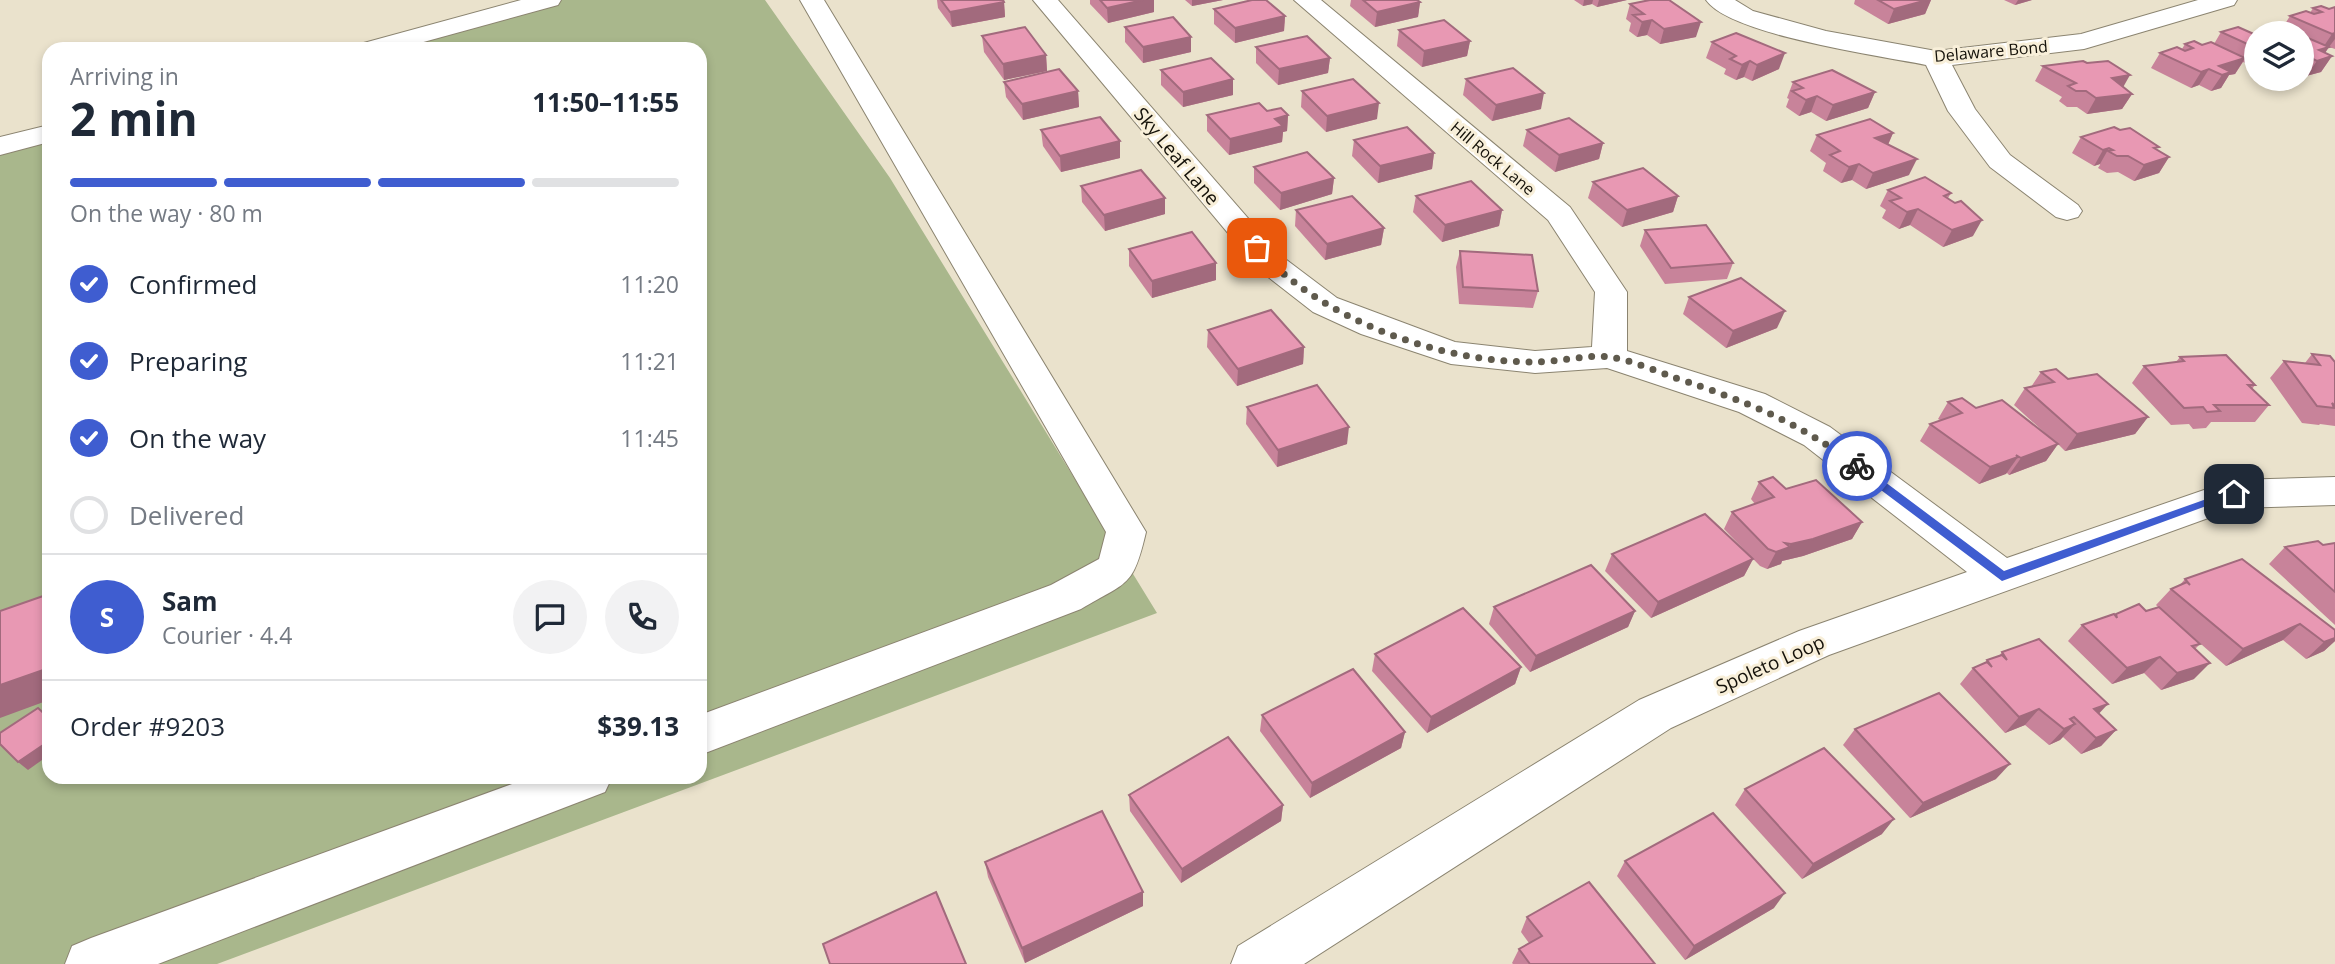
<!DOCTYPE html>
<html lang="en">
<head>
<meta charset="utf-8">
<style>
  :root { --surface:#fff; --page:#f2f2f3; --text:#1f2937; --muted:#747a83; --line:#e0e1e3; --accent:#3f5dd0 }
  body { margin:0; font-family:"Open Sans",sans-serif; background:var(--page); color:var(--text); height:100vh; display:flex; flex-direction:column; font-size:26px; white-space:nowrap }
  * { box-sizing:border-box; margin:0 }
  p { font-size:23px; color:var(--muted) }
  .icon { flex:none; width:38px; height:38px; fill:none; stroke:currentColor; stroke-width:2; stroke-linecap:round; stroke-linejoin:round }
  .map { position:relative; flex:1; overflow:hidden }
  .sheet { position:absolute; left:42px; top:42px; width:665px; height:742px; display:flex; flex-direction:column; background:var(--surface); border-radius:21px; box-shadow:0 4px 10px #0003 }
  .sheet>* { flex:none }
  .fabs { position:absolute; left:2244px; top:21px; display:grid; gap:14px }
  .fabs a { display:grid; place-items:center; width:70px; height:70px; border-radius:50%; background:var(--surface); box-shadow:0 4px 10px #0003; font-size:35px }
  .pin { position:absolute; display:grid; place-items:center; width:60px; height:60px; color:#fff; margin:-30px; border-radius:14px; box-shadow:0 4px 10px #0006 }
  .courier { position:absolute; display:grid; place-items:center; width:70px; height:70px; margin:-35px; border:5px solid #3f5dd0; border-radius:50%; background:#fff; color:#222; box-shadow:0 2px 9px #0007 }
  .head em { font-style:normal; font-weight:700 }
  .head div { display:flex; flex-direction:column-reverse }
  .head { display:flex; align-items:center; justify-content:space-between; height:119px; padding:0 28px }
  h1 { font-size:46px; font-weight:700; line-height:52px }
  .bar { display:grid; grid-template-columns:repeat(4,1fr); gap:10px 7px; align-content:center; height:84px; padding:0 28px }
  .bar i { height:9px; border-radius:5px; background:var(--line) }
  .bar .on { background:var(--accent) }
  .bar p { grid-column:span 4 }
  .line { display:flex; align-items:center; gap:18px; padding:0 28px; border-top:2px solid var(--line) }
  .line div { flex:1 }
  .round { display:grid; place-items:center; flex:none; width:74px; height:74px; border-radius:37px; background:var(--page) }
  ol { padding:0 28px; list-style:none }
  li { display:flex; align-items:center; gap:21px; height:77px }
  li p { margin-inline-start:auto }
  li .icon { padding:7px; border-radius:50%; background:var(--accent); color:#fff; stroke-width:4 }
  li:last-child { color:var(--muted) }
  li i { width:38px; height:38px; border:4px solid var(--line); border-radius:50% }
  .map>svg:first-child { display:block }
  .green { fill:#a9b78c }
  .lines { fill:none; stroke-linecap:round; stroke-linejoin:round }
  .minor-casing { stroke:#8b8470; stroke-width:2 }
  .minor { fill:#fff; fill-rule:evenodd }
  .wall { fill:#c8839a }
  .shaded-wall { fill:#a26a7d }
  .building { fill:#e898b3; stroke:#a26a7d; stroke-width:2 }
  .route { fill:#3f5dd0 }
  .done { stroke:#5f5a4d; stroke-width:7; stroke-dasharray:0 12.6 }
  .labels { text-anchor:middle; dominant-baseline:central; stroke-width:6; stroke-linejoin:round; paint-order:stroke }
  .far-street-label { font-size:16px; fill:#141109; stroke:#f8efd9 }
  .street-label { font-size:19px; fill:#141109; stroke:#f8efd9 }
</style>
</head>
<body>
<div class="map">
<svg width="2335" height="964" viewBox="0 0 2335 964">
  <rect width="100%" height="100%" fill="#eae2cc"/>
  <polygon class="green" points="558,0 765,0 890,178 1157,613 217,964 0,964 0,148 49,136 49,777 700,777 700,49 379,49"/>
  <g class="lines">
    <defs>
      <g id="minor">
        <polygon points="521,0 561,0 558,5 398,49 356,49 360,44"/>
        <path d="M800,0h24l322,532c-13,56 -18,49 -65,77l-381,146v-40l351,-130 48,-26 7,-27z"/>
        <polygon points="1033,0 1058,0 1280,255 1337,298 1455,342 1535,351 1592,347 1595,292 1548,220 1294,0 1321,0 1570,207 1627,292 1627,351 1765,394 1830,427 2007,558 2233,480 2335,477 2335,505 2236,508 1829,655 1671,728 1304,964 1231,964 1238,946 1639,700 1799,631 1967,572 1804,445 1739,412 1607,368 1535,373 1451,364 1361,334 1313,312 1258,269"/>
        <path d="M1706,0h29l18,11 73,20 110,20 145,-17 117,-34h39l-3,5 -150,44 -132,16 23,44 35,46 68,50 4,6 -4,6 -11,3 -11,-3 -66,-50 -42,-56 -22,-46c-45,-9 -196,-30 -220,-65z"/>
        <polygon points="49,125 49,142 0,155 0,137"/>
        <polygon points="531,777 612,777 605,792 158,964 65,964 72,946 91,938"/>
      </g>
    </defs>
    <use href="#minor" class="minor-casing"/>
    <use href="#minor" class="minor"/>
  </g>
  <g class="wall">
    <polygon points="937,0 1003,0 1004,2 1005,17 952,27 938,8"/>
    <polygon points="1090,0 1154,0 1154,12 1108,23 1090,4"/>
    <polygon points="1185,0 1223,0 1192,6"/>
    <polygon points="1351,0 1417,0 1420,2 1418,17 1375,27 1350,6"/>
    <polygon points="1574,0 1627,0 1597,7 1592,4 1583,6"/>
    <polygon points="1855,0 1931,0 1925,14 1888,24 1854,4"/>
    <polygon points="2004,0 2032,0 2015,5"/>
    <polygon points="1630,4 1696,37 1660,44 1647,35 1637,37 1629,31 1631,23 1626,19"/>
    <polygon points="2335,7 2335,49 2329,47 2325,53 2332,56 2321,72 2306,76 2301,74 2301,33 2260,33 2262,30 2283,27 2290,16 2310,13 2313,8 2329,9"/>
    <polygon points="1214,9 1285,16 1284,31 1235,43 1214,24"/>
    <polygon points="1125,27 1191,37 1191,52 1143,63 1125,42"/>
    <polygon points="1399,30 1470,41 1467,56 1422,67 1397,46"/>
    <polygon points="2221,32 2256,35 2256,68 2243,62 2235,74 2229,75 2221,88 2211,91 2199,85 2191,88 2151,68 2160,53 2182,49 2185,44 2202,45 2214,44"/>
    <polygon points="982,36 1046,55 1047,71 1004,80 984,52"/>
    <polygon points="1712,42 1779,69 1752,81 1744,77 1736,80 1724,74 1726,69 1706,58"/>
    <polygon points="1256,47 1330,58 1328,73 1278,85 1256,63"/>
    <polygon points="2043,66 2123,87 2132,94 2122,109 2087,114 2077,107 2067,107 2059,101 2062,97 2035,81"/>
    <polygon points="1161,70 1233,79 1233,95 1183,107 1161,85"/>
    <polygon points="1466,79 1541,109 1492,121 1463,95"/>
    <polygon points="1004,82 1078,91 1079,107 1023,120 1006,97"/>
    <polygon points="1793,82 1875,92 1868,108 1826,121 1811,112 1799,116 1786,107 1789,99 1787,98"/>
    <polygon points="1302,91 1377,119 1326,132 1301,107"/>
    <polygon points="1267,111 1288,115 1287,131 1283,132 1282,142 1229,155 1207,131 1207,115"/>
    <polygon points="1041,130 1120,158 1061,172 1043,146"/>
    <polygon points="1527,130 1603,143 1599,159 1555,172 1523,146"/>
    <polygon points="1893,133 1888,145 1909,175 1866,189 1852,180 1841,183 1823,171 1826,163 1810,151 1817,135"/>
    <polygon points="2081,137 2157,150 2169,157 2159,173 2134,181 2118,172 2107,173 2098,168 2100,165 2100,164 2094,166 2072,153"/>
    <polygon points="1354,140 1434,153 1432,169 1378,183 1352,156"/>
    <polygon points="1254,167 1334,178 1332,194 1280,210 1254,183"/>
    <polygon points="1593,182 1678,196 1673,212 1622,227 1588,198"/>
    <polygon points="1081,186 1165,214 1105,231 1082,202"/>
    <polygon points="1888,190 1951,193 1948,198 1973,236 1943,247 1910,225 1899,229 1882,218 1886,210 1880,206"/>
    <polygon points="1416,196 1502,210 1499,226 1442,242 1413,212"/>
    <polygon points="1296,210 1384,228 1381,245 1325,260 1295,226"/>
    <polygon points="1645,230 1733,263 1727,279 1665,284 1640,246"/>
    <polygon points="1129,249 1216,263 1216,280 1152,298 1129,266"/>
    <polygon points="1460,251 1538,291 1533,308 1459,304 1456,267"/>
    <polygon points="1689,297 1777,328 1726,348 1683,314"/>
    <polygon points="1208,330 1304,347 1303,364 1237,386 1207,347"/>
    <polygon points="2312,354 2335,362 2335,426 2320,424 2319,425 2302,423 2270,378 2284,361 2305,363"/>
    <polygon points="2180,357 2255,385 2252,389 2269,405 2255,422 2211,422 2206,428 2193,429 2189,424 2171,425 2132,383 2144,366 2176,362"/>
    <polygon points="2041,372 2068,379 2148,417 2135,434 2065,451 2058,444 2046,461 2009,475 2007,473 1979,484 1920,441 1930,424 1940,420 1938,419 1948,402 1976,408 2057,444 2014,405 2025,388 2031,387"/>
    <polygon points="1247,407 1347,444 1277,467 1246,424"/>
    <polygon points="1759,482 1786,489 1862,522 1852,539 1803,556 1782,561 1781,564 1767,569 1760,566 1724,529 1732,512 1755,504 1751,499"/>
    <polygon points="2335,543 2335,625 2269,564 2285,547 2323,545"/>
    <polygon points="1612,554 1753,559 1744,576 1651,618 1605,571"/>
    <polygon points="2185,579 2335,630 2335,641 2324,651 2306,659 2283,640 2226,666 2177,623 2200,644 2195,649 2194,679 2161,690 2144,673 2112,684 2068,641 2082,625 2116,614 2146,611 2158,607 2156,605 2171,589 2179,586"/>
    <polygon points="1494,607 1635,611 1628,627 1530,672 1489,624"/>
    <polygon points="2002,652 2099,714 2116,730 2101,746 2081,754 2063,737 2060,740 2049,745 2025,725 2005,733 1960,684 1973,668 1985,663 1987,660 1999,656"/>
    <polygon points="1375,654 1521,667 1515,684 1427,733 1372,671"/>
    <polygon points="1262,715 1405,732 1401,748 1310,798 1260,731"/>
    <polygon points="1855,729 1996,779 1910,818 1843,745"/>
    <polygon points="1745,789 1882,834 1802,879 1735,805"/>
    <polygon points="1129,795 1283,805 1281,821 1181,883 1130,811"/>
    <polygon points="1625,861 1774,908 1685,960 1617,876"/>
    <polygon points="985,862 1143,906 1025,963 988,877"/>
    <polygon points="1527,917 1655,964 1513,964 1512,963 1519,949 1529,943 1521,932"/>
  </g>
  <g class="shaded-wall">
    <polygon points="1143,0 1154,0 1154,12 1108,23 1107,8"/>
    <polygon points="1192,0 1223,0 1192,6"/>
    <polygon points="1584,0 1593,0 1592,4 1583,6"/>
    <polygon points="1599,0 1627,0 1597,7"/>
    <polygon points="1927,0 1931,0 1925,14 1888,24 1894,9"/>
    <polygon points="2018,0 2032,0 2015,5"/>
    <polygon points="1004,2 1005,17 952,27 950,12"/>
    <polygon points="1420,2 1418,17 1375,27 1377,12"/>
    <polygon points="1285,16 1284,31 1235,43 1235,28"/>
    <polygon points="1652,20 1647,35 1637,37 1642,22"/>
    <polygon points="1701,22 1696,37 1660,44 1664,29"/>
    <polygon points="2335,33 2335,39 2329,47 2322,49 2332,34"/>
    <polygon points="1191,37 1191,52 1143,63 1143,47"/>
    <polygon points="1470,41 1467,56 1422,67 1424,51"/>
    <polygon points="2329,47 2320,60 2332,56 2321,72 2306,76 2317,61 2319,50"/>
    <polygon points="1785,53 1779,69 1752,81 1757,65"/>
    <polygon points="1046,55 1047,71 1004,80 1003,64"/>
    <polygon points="1330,58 1328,73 1278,85 1279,69"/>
    <polygon points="2245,58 2235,74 2229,75 2221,88 2211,91 2222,75 2219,66"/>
    <polygon points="1750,61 1744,77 1736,80 1742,65"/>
    <polygon points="2209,69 2199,85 2191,88 2201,72"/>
    <polygon points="2130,75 2121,91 2112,78"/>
    <polygon points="1233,79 1233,95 1183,107 1183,92"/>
    <polygon points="1078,91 1079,107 1023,120 1022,104"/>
    <polygon points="1875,92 1868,108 1826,121 1833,105"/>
    <polygon points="1544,93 1541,109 1492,121 1496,105"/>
    <polygon points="2132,94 2122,109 2087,114 2096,98"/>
    <polygon points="1817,96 1811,112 1799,116 1806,100"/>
    <polygon points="1379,103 1377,119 1326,132 1327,116"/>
    <polygon points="1288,115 1287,131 1283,132 1282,142 1229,155 1230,139 1275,119"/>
    <polygon points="1893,133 1886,149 1875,138"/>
    <polygon points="1120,141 1120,158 1061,172 1060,156"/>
    <polygon points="1603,143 1599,159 1555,172 1559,155"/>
    <polygon points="2109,148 2100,164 2094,166 2103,150"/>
    <polygon points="1434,153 1432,169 1378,183 1380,166"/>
    <polygon points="2169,157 2159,173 2134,181 2144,165"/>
    <polygon points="1917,159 1909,175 1866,189 1873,173"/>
    <polygon points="1859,164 1852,180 1841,183 1849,167"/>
    <polygon points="1334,178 1332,194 1280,210 1281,193"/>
    <polygon points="1678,196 1673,212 1622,227 1627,210"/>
    <polygon points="1165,198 1165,214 1105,231 1104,215"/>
    <polygon points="1918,209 1910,225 1899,229 1907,212"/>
    <polygon points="1502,210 1499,226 1442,242 1445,225"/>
    <polygon points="1982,220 1973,236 1943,247 1952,230"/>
    <polygon points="1384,228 1381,245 1325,260 1327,244"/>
    <polygon points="1216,263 1216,280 1152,298 1152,281"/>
    <polygon points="1785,311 1777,328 1726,348 1733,331"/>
    <polygon points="1304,347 1303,364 1237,386 1238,369"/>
    <polygon points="2148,417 2135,434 2065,451 2077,434"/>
    <polygon points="1349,427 1347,444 1277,467 1278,450"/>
    <polygon points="2058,444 2046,461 2009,475 2021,458"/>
    <polygon points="2018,457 2006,474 1979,484 1990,467"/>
    <polygon points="1862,522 1852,539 1803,556 1782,561 1781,564 1767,569 1776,552 1789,547 1791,544"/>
    <polygon points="1753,559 1744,576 1651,618 1658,602"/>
    <polygon points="1635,611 1628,627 1530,672 1536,656"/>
    <polygon points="2300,624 2283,640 2226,666 2243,649"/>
    <polygon points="2335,638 2335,641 2324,651 2306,659 2324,642"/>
    <polygon points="2160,657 2144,673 2112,684 2127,668"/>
    <polygon points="2210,663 2194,679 2161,690 2177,673"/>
    <polygon points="1521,667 1515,684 1427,733 1431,717"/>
    <polygon points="49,668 49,700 0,718 0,685"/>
    <polygon points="2108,704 2093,720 2094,709"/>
    <polygon points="2039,709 2025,725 2005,733 2019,717"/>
    <polygon points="2075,724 2060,740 2049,745 2064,729"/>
    <polygon points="2116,730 2101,746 2081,754 2096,738"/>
    <polygon points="1405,732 1401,748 1310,798 1312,783"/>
    <polygon points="49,741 49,755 28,770 18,762"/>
    <polygon points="2010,764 1996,779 1910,818 1923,803"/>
    <polygon points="1283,805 1281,821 1181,883 1182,869"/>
    <polygon points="1894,819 1882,834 1802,879 1813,864"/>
    <polygon points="1143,892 1143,906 1025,963 1022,948"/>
    <polygon points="1785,893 1774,908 1685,960 1694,946"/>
  </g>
  <g class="building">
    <polygon points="941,0 1003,0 1004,2 950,12"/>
    <polygon points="1100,0 1143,0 1107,8"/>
    <polygon points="1252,0 1266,0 1285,16 1235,28 1214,9"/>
    <polygon points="1363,0 1417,0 1420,2 1377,12"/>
    <polygon points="1650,0 1669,0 1701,22 1664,29 1652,20 1642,22 1633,15 1644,14 1630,4"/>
    <polygon points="1878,0 1927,0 1894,9"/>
    <polygon points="2321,6 2329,9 2335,7 2335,33 2332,34 2290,16 2306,11 2314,14 2322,12 2313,8"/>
    <polygon points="1173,17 1191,37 1143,47 1125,27"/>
    <polygon points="1444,20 1470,41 1424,51 1399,30"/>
    <polygon points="2279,25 2297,33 2269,33 2262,30"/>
    <polygon points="1025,27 1046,55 1003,64 982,36"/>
    <polygon points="2238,27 2256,35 2256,48 2221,32"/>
    <polygon points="1736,33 1785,53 1757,65 1750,61 1742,65 1730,59 1736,56 1712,42"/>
    <polygon points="2301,35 2329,47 2319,50 2332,56 2317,61 2305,55 2301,56"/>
    <polygon points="1307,36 1330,58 1279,69 1256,47"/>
    <polygon points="2194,41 2202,45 2211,42 2245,58 2219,66 2231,72 2222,75 2209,69 2201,72 2160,53 2177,47 2185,51 2193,48 2185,44"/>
    <polygon points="1211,58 1233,79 1183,92 1161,70"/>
    <polygon points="2083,61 2087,63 2108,61 2130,75 2112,78 2132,94 2096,98 2086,91 2076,91 2068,86 2076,83 2043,66"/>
    <polygon points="1513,68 1544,93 1496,105 1466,79"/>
    <polygon points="1059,69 1078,91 1022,104 1004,82"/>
    <polygon points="1832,70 1875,92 1833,105 1817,96 1806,100 1792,91 1803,88 1793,82"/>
    <polygon points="1353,79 1379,103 1327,116 1302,91"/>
    <polygon points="1259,103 1267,111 1281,108 1288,115 1275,119 1283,126 1230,139 1207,115"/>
    <polygon points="1100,117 1120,141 1060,156 1041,130"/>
    <polygon points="1569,118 1603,143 1559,155 1527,130"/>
    <polygon points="1870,119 1893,133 1875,138 1917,159 1873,173 1859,164 1849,167 1830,155 1840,151 1817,135"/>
    <polygon points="1407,127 1434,153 1380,166 1354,140"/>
    <polygon points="2114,127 2120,130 2130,128 2159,147 2154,148 2169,157 2144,165 2128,156 2117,156 2108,151 2113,150 2109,148 2103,150 2081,137"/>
    <polygon points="1307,152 1334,178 1281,193 1254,167"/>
    <polygon points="1643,168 1678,196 1627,210 1593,182"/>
    <polygon points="1141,170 1165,198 1104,215 1081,186"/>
    <polygon points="1925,177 1951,193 1944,196 1955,203 1961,201 1982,220 1952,230 1918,209 1907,212 1890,201 1901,198 1888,190"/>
    <polygon points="1471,181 1502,210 1445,225 1416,196"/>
    <polygon points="1352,196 1384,228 1327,244 1296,210"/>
    <polygon points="1706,225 1733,263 1671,268 1645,230"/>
    <polygon points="1192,232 1216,263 1152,281 1129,249"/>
    <polygon points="1460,251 1532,255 1538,291 1463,287"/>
    <polygon points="1741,278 1785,311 1733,331 1689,297"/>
    <polygon points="1271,310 1304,347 1238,369 1208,330"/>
    <polygon points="2312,354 2330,356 2335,362 2335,406 2332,403 2334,408 2317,406 2284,361 2320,365"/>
    <polygon points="2226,355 2255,385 2248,385 2269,405 2214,405 2220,411 2207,412 2203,407 2184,408 2144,366 2184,361 2180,357"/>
    <polygon points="2056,369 2068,379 2097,374 2148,417 2077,434 2025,388 2054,382 2041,372"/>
    <polygon points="1317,385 1349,427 1278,450 1247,407"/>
    <polygon points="1962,398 1976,408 2002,400 2058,444 2021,458 2016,455 2018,457 1990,467 1930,424 1962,413 1948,402"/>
    <polygon points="1773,477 1786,489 1816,480 1862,522 1813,539 1791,544 1785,543 1790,547 1776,552 1768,549 1732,512 1774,497 1759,482"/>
    <polygon points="1705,514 1753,559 1658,602 1612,554"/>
    <polygon points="2318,541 2323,545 2335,543 2335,592 2285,547"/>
    <polygon points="2242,559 2335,630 2335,638 2324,642 2300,624 2243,649 2171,589 2187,582 2190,585 2185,579"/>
    <polygon points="1591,565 1635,611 1536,656 1494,607"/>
    <polygon points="49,594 49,668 0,685 0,611"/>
    <polygon points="2139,604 2146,611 2159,607 2200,644 2192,646 2210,663 2177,673 2160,657 2127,668 2082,625 2114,614 2117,618 2116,614"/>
    <polygon points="1463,608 1521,667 1431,717 1375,654"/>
    <polygon points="2039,639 2108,704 2094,709 2116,730 2096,738 2074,717 2070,719 2075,724 2064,729 2039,709 2019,717 1973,668 1987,662 1992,667 1987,660 2002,655 2007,660 2002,652"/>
    <polygon points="1353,669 1405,732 1312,783 1262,715"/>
    <polygon points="1939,693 2010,764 1923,803 1855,729"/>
    <polygon points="38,708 49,718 49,741 18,762 0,744 0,733"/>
    <polygon points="1228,737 1283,805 1182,869 1129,795"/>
    <polygon points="1824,748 1894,819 1813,864 1745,789"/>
    <polygon points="1102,811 1143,892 1022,948 985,862"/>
    <polygon points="1713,813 1785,893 1694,946 1625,861"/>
    <polygon points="1589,882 1655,964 1530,964 1519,949 1542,936 1527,917"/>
    <polygon points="936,892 966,964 830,964 823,944"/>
  </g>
  <polygon class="route" points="1853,464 1861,464 2004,571 2229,491 2239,494 2002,581 1853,469"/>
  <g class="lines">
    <path class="done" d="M1257,248c64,72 184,115 279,114 24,0 51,-8 74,-5 22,3 45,14 66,21 71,24 121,43 181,88"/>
  </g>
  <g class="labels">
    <g class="far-street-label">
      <text transform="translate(1991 51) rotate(-5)">Delaware Bond</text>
      <text transform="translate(1493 158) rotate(40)">Hill Rock Lane</text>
    </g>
    <g class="street-label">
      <text transform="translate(1177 156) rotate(50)">Sky Leaf Lane</text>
      <text transform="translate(1770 664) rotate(-24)">Spoleto Loop</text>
    </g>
  </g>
</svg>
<div class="fabs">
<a><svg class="icon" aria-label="layers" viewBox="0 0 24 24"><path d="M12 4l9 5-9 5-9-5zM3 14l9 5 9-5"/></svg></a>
</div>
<div class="pin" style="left:1257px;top:248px;background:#ea580c"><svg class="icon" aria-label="bag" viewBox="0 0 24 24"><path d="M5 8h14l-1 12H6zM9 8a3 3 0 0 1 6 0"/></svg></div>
<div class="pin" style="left:2234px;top:494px;background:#1f2937"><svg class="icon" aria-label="home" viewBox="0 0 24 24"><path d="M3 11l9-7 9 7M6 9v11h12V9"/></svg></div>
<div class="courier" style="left:1857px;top:466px"><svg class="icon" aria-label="bike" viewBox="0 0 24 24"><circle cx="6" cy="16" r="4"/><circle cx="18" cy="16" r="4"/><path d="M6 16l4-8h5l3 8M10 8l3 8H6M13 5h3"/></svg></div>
<section class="sheet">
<div class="head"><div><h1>2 min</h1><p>Arriving in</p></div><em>11:50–11:55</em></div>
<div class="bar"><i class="on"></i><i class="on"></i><i class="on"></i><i></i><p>On the way · 80 m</p></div>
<ol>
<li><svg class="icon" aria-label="check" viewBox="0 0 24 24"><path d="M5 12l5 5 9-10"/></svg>Confirmed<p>11:20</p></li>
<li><svg class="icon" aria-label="check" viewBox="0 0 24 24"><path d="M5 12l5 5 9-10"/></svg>Preparing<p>11:21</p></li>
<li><svg class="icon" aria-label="check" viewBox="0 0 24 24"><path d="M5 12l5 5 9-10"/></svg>On the way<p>11:45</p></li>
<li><i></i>Delivered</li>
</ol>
<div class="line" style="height:126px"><b class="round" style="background:var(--accent);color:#fff">S</b><div><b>Sam</b><p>Courier · 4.4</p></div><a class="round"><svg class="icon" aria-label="chat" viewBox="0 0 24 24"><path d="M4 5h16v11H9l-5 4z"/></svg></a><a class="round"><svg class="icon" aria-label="phone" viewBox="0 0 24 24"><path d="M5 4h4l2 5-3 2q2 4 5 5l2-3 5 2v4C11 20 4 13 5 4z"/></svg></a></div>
<div class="line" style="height:91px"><div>Order #9203</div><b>$39.13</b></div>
</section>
</div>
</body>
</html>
